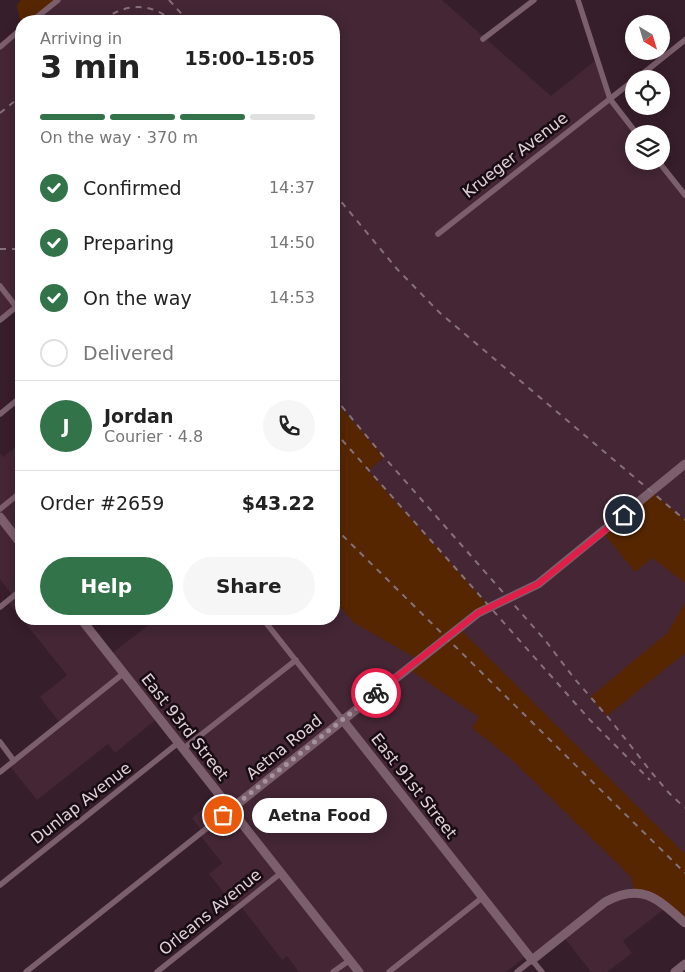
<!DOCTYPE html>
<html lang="en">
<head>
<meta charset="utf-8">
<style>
  :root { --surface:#fff; --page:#f6f6f6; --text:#222; --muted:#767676; --line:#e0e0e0; --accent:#32734a }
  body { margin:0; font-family:"DejaVu Sans",sans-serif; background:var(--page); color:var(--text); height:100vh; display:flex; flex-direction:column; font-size:19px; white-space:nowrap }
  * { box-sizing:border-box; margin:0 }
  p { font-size:16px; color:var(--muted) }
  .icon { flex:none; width:28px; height:28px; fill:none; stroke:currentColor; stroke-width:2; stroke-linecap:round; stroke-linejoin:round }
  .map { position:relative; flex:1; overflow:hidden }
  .panel { position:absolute; left:15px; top:15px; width:325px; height:610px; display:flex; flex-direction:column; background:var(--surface); border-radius:20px; box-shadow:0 2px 12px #0003 }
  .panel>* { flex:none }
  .needle { width:32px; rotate:142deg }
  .tools { position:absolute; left:625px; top:15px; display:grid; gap:10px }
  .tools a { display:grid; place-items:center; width:45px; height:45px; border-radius:50%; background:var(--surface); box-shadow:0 2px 12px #0003; font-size:25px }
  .pin { position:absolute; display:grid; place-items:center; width:42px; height:42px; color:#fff; margin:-21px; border:2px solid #fff; border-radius:50%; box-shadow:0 1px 5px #0007 }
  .courier { position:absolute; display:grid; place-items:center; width:50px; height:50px; margin:-25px; border:4px solid #e11d48; border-radius:50%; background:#fff; color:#222; box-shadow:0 1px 6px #0007 }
  .bubble { position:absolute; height:35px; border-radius:18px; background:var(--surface); box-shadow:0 2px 12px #0003; font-size:16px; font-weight:800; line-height:35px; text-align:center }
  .head em { font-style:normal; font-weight:800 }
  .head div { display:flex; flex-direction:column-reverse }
  .head { display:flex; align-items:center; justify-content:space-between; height:85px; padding:0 25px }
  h1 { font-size:32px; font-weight:800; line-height:38px }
  .bar { display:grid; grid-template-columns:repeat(4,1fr); gap:8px 5px; align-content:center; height:60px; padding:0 25px }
  .bar i { height:6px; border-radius:4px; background:var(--line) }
  .bar .selected { background:var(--accent) }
  .bar p { grid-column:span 4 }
  .line { display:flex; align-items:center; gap:12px; padding:0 25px; border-top:1px solid var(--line) }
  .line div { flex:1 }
  .round { display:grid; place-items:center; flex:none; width:52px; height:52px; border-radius:26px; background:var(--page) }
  ol { padding:0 25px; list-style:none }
  li { display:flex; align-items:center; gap:15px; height:55px }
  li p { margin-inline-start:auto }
  li .icon { padding:5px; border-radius:50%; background:var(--accent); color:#fff; stroke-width:4 }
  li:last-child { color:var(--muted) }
  li i { width:28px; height:28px; border:2px solid var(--line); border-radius:50% }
  .primary-button { display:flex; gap:10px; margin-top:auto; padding:10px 25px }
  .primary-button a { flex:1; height:58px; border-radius:30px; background:var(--accent); color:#fff; font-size:20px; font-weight:800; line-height:58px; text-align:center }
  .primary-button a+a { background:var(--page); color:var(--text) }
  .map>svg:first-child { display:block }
  .built { fill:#442635 }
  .green { fill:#552600 }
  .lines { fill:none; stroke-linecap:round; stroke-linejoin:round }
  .street { stroke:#7c5f6c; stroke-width:5.5 }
  .secondary { stroke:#7c5f6c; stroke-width:9 }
  .rail { stroke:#86717a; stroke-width:2; stroke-dasharray:6 6; stroke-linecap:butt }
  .done { stroke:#a5929a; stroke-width:5; stroke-dasharray:0 9 }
  .route { stroke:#e11d48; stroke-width:6 }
  .labels { text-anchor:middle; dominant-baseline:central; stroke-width:5; stroke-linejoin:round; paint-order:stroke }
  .street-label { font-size:16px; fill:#e1d0d7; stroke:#170c11 }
</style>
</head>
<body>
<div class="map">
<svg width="685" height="972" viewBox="0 0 685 972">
  <rect width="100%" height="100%" fill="#361e2a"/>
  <g class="built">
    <polygon points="58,0 442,0 551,96 597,59 610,99 634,134 634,161 659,161 685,195 685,890 667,907 623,941 632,953 607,972 591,972 563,936 532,960 528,955 506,972 299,972 287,956 282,960 240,905 236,908 209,874 222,863 199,834 202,831 192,818 219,795 158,718 115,753 108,744 37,800 9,765 60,723 40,697 67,675 22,619 80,619 110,655 156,619 334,619 334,21 32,21"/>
    <polygon points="21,29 21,313 16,307 0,320 0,47"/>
    <polygon points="21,443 21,618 7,601 13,596 0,579 0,454 3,457"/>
  </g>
  <g class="green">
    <polygon points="21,0 58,0 32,21 21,21 21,26 17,5"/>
    <polygon points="334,400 384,457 368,471 489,606 459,628 685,854 685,923 659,900 636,894 631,877 510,758 472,728 479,717 407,668 417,659 353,622 334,599"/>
    <polygon points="652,492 685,520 685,583 652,558 635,572 603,533"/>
    <polygon points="685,603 685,653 607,716 590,697 667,633"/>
  </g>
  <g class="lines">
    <g class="street">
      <polyline points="578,0 610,99 637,134"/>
      <polyline points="32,21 58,0"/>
      <polyline points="483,39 534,0"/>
      <polyline points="0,47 21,29"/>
      <polyline points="636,79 685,40"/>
      <polyline points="658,161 685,195"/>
      <polyline points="438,234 634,80"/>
      <polyline points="0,286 21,313"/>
      <polyline points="0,320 16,307"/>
      <polyline points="0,414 21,397"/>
      <polyline points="0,509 21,492"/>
      <polyline points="0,607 21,590"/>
      <polyline points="263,619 342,719"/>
      <polyline points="86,626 96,619"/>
      <polyline points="0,742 14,761"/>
      <polyline points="183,749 296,660"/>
      <polyline points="0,772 124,673"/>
      <polyline points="0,885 178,743"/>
      <polyline points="26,972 231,809"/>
      <polyline points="157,972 281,873"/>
      <polyline points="333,972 350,960"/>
      <polyline points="389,972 483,897"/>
      <polyline points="517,972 532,960 542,972"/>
    </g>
    <g class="secondary">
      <polyline points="0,517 21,544"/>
      <polyline points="81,619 359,972"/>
      <path d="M342,719l190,241 73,-58c37,-20 53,-3 80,21"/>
      <polyline points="231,809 478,613 538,584 685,464"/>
      <polyline points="675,972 685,964"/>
    </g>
    <g class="rail">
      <polyline points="169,0 188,21"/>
      <path d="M103,21c20,-18 49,-19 69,0"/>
      <polyline points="0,113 21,96"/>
      <polyline points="334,193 397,269 440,313 685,520"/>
      <polyline points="0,249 21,249"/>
      <polyline points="334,397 384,457 545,640 574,678 612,722 652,773 669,793 685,808"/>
      <polyline points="334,431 590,720 650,780"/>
      <polyline points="334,527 685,873"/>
    </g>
  </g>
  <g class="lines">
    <polyline class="done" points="223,815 376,693"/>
    <polyline class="route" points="376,693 478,613 538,584 624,515"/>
  </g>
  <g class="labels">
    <g class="street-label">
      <text transform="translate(515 155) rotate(-38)">Krueger Avenue</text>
      <text transform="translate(185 727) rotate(52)">East 93rd Street</text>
      <text transform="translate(284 747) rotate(-39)">Aetna Road</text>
      <text transform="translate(414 786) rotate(52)">East 91st Street</text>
      <text transform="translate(81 803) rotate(-38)">Dunlap Avenue</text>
      <text transform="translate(210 912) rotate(-39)">Orleans Avenue</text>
    </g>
  </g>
</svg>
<div class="tools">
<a><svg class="needle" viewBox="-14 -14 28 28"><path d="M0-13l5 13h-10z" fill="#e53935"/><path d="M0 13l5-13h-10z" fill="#767676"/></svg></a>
<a><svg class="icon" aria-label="locate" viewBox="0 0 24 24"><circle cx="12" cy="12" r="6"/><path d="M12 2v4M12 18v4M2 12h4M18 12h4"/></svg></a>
<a><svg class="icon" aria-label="layers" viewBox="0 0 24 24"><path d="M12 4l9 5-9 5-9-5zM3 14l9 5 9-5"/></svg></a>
</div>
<div class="pin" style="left:223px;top:815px;background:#ea580c"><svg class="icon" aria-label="bag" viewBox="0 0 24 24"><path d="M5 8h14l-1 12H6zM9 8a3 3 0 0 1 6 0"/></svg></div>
<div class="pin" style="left:624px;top:515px;background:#1f2937"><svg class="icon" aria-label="home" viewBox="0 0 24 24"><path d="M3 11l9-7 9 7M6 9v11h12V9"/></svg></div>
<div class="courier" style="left:376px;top:693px"><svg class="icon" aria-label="bike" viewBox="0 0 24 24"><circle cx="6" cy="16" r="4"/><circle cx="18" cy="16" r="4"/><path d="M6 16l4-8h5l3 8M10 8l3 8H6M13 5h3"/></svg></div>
<div class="bubble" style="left:252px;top:798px;width:135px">Aetna Food</div>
<section class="panel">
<div class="head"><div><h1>3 min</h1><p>Arriving in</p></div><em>15:00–15:05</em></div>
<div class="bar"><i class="selected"></i><i class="selected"></i><i class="selected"></i><i></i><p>On the way · 370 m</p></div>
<ol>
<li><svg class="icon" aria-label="check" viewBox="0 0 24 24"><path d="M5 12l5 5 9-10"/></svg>Confirmed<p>14:37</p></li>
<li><svg class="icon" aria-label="check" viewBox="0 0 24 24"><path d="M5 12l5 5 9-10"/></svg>Preparing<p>14:50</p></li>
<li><svg class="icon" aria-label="check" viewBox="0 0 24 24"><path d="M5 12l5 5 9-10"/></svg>On the way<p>14:53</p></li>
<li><i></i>Delivered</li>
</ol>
<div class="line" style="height:90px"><b class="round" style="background:var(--accent);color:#fff">J</b><div><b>Jordan</b><p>Courier · 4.8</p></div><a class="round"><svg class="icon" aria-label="phone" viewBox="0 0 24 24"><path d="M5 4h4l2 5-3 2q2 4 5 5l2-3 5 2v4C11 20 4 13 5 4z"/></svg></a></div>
<div class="line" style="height:65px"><div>Order #2659</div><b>$43.22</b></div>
<div class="primary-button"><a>Help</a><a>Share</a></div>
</section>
</div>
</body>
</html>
